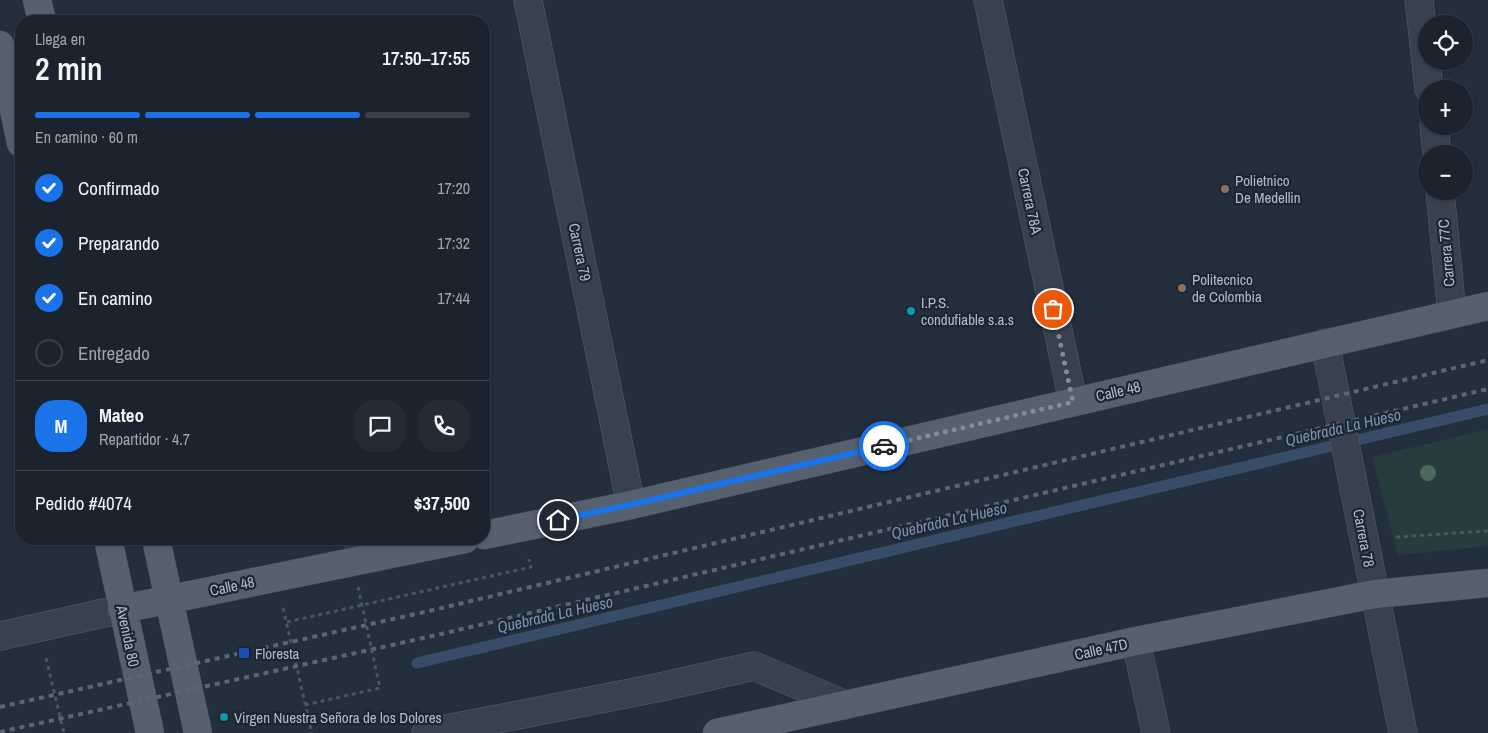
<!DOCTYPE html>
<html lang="es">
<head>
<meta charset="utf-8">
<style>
  :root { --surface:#1b232e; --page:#242b36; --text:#f1f3f6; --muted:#a0a4aa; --line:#39404a; --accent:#1a73e8 }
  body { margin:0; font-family:"Archivo Narrow",sans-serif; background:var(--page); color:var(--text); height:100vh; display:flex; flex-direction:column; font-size:19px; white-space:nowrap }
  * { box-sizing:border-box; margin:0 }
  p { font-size:16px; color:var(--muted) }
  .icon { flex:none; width:28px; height:28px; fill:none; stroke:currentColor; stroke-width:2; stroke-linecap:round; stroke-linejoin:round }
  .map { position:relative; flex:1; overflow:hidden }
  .sheet { position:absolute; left:15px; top:15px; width:475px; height:530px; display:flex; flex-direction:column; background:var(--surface); border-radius:20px; box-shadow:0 1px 4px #0004,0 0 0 1px var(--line) }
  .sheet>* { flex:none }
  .tools { position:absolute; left:1418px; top:15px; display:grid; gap:10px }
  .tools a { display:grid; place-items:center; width:55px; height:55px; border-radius:50%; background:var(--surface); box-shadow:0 1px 4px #0004,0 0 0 1px var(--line); font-size:25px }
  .pin { position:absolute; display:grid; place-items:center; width:42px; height:42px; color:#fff; margin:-21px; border:2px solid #fff; border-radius:50%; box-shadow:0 1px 5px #0007 }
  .courier { position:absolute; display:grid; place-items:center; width:50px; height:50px; margin:-25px; border:4px solid #1a73e8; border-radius:50%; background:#fff; color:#222; box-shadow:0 1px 6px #0007 }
  .headline em { font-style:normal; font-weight:600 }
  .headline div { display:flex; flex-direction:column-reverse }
  .headline { display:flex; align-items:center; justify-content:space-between; height:85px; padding:0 20px }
  h1 { font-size:32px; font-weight:600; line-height:38px }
  .bar { display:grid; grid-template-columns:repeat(4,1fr); gap:8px 5px; align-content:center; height:60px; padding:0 20px }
  .bar i { height:6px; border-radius:4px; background:var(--line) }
  .bar .active { background:var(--accent) }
  .bar p { grid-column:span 4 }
  .line { display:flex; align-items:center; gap:12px; padding:0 20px; border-top:1px solid var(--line) }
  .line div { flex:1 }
  .round { display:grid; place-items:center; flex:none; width:52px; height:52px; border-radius:20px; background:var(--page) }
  ol { padding:0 20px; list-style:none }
  li { display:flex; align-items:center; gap:15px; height:55px }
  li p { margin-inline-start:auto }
  li .icon { padding:5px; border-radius:50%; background:var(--accent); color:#fff; stroke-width:4 }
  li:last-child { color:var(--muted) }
  li i { width:28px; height:28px; border:2px solid var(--line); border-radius:50% }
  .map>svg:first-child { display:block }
  .green { fill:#263c3f }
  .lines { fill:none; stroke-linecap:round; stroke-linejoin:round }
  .stream { stroke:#394c67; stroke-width:11 }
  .minor-casing { stroke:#565f6c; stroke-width:29 }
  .major-casing { stroke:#414a57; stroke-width:29 }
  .path { stroke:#44595c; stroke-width:3; stroke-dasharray:4 4; stroke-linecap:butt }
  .minor { stroke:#38414e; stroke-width:28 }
  .major { stroke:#56606e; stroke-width:28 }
  .rail { stroke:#5a6575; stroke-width:4; stroke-dasharray:5 5; stroke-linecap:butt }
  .path-bridge { stroke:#44595c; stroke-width:3; stroke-dasharray:4 4; stroke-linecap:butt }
  .tree { fill:#4b6a5d }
  .done { stroke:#828b98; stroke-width:5; stroke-dasharray:0 9 }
  .route { stroke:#1a73e8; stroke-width:6 }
  .education-dot { fill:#8d6e63; stroke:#1d2633; stroke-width:2 }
  .culture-dot { fill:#0f9aa8; stroke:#1d2633; stroke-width:2 }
  .transit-dot { fill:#1a4fb4; stroke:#1d2633; stroke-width:2 }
  .labels { text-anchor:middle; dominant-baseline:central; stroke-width:4.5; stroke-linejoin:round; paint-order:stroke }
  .poi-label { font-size:15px; fill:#b4bcc9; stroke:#1d2633; text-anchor:start }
  .street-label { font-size:15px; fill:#b4bcc9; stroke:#1d2633 }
  .water-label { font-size:16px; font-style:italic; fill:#7c92b1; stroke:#1d2633 }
</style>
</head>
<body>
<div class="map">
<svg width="1488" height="733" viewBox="0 0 1488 733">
  <rect width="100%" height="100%" fill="#242f3e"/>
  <polygon class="green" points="1488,429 1488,546 1398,555 1372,457"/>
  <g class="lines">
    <polyline class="stream" points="417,663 1488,409"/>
    <defs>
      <g id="minor">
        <polyline points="528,0 631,505"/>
        <polyline points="988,0 1073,401"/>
        <polyline points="1419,0 1429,89"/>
        <polyline points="1434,126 1437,154"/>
        <polyline points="1440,191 1452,314"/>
        <polyline points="1325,343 1403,733"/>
        <polyline points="357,539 370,558"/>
        <polyline points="0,636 122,609"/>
        <polyline points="1136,641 1156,733"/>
        <polyline points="426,733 656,688 754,666 846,705"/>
      </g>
      <g id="major">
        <polyline points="37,0 42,21"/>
        <polyline points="0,45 21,143"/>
        <polyline points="484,535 631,505 1488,306"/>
        <polyline points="108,539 150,733"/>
        <polyline points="156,539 198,733"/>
        <polyline points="122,609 465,539"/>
        <polyline points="717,733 1136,641 1375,594 1488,583"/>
      </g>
    </defs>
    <use href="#minor" class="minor-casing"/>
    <use href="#major" class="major-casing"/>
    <g class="path">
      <polyline points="1396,537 1488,531"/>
      <polyline points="283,608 312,733"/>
      <polyline points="287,622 531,567 529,559"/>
      <polyline points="46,658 64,733"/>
      <polyline points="305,705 380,688"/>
    </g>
    <use href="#minor" class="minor"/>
    <use href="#major" class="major"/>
    <g class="rail">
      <polyline points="0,707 429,611 1488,360"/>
      <polyline points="0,732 428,637 1488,389"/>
    </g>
    <polyline class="path-bridge" points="358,587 380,688"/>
  </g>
  <circle class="tree" cx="1428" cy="473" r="8"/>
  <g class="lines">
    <polyline class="done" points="884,446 1073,402 1053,309"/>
    <polyline class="route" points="558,520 647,501 884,446"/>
  </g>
  <g class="education-dot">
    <circle cx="1225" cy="189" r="5"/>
    <circle cx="1182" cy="288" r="5"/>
  </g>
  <g class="culture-dot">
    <circle cx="911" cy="311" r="5"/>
    <circle cx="224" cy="717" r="5"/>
  </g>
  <rect class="transit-dot" x="238" y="647" width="12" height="12" rx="2.5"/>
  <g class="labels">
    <g class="poi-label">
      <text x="1235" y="180">Polietnico<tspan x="1235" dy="17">De Medellin</tspan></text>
      <text x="1192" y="279">Politecnico<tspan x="1192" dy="17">de Colombia</tspan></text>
      <text x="921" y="302">I.P.S.<tspan x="921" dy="17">condufiable s.a.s</tspan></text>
      <text x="255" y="653">Floresta</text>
      <text x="234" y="717">Virgen Nuestra Señora de los Dolores</text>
    </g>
    <g class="street-label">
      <text transform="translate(1030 201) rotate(78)">Carrera 78A</text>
      <text transform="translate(580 252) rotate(78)">Carrera 79</text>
      <text transform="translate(1446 253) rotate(-95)">Carrera 77C</text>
      <text transform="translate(1118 391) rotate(-13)">Calle 48</text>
      <text transform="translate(1364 538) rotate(79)">Carrera 78</text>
      <text transform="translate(232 586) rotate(-12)">Calle 48</text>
      <text transform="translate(128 636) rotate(78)">Avenida 80</text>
      <text transform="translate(1101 649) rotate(-12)">Calle 47D</text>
    </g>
    <g class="water-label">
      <text transform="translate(1343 427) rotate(-13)">Quebrada La Hueso</text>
      <text transform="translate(949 520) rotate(-13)">Quebrada La Hueso</text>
      <text transform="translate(555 614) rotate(-13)">Quebrada La Hueso</text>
    </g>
  </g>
</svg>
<div class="tools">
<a><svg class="icon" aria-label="locate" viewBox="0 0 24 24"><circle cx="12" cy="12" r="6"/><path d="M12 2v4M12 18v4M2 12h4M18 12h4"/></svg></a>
<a>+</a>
<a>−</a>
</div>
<div class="pin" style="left:1053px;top:309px;background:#ea580c"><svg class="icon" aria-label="bag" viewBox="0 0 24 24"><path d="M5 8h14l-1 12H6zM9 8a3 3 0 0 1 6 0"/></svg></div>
<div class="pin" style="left:558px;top:520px;background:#1f2937"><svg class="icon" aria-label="home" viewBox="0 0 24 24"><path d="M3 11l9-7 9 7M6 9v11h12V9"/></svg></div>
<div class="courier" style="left:884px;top:446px"><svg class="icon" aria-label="car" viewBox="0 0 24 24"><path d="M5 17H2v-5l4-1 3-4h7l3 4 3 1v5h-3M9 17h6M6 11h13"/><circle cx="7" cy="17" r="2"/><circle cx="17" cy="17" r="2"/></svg></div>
<section class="sheet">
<div class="headline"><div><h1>2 min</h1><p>Llega en</p></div><em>17:50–17:55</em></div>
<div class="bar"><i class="active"></i><i class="active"></i><i class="active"></i><i></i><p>En camino · 60 m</p></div>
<ol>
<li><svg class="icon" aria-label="check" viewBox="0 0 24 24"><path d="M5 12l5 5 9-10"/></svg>Confirmado<p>17:20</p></li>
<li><svg class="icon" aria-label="check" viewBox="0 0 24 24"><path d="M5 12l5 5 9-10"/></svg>Preparando<p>17:32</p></li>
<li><svg class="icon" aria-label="check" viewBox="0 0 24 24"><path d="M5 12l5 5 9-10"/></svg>En camino<p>17:44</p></li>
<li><i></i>Entregado</li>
</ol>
<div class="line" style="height:90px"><b class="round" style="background:var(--accent);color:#fff">M</b><div><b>Mateo</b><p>Repartidor · 4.7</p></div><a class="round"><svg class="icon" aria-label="chat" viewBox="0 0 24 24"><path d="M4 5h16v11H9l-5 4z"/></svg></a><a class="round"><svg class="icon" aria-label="phone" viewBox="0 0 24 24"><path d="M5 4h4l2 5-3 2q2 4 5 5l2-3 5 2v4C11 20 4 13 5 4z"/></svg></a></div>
<div class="line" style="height:65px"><div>Pedido #4074</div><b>$37,500</b></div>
</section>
</div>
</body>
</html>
